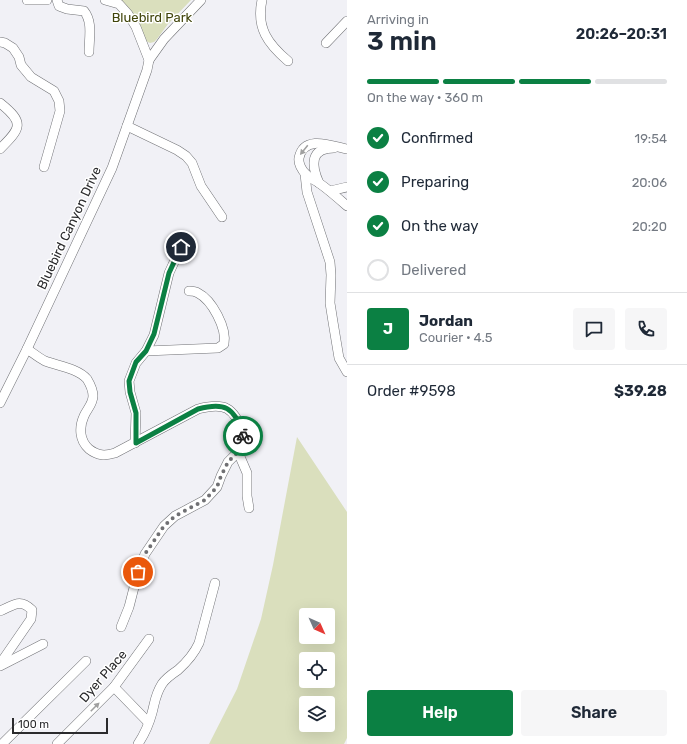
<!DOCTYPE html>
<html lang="en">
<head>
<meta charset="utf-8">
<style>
  :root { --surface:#fff; --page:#f6f6f7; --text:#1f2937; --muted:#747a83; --line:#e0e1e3; --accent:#0b8043 }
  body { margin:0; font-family:Rubik,sans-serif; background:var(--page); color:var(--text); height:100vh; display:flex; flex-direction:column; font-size:15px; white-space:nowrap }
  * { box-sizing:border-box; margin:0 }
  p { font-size:13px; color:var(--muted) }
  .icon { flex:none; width:22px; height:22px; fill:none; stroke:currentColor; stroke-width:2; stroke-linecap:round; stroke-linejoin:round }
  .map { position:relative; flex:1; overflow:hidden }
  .panel { display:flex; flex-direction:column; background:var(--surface); width:340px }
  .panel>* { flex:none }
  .needle { width:26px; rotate:135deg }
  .fabs { position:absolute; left:299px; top:608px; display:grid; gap:8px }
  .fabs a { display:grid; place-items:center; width:36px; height:36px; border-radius:4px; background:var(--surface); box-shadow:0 4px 16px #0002; font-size:20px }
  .scale { position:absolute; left:12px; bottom:10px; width:96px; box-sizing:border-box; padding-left:4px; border:2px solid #2b2b2d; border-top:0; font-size:11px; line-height:14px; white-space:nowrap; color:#2b2b2d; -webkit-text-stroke:3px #fff; paint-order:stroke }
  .pin { position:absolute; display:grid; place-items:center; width:34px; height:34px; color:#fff; margin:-17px; border:2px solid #fff; border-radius:50%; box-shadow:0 1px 4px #0007 }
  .courier { position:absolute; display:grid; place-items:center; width:40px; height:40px; margin:-20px; border:3px solid #0b8043; border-radius:50%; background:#fff; color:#222; box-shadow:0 1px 5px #0007 }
  .headline em { font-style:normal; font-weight:600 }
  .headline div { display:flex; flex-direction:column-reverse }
  .headline { display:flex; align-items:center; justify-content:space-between; height:68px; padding:0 20px }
  h1 { font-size:26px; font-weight:600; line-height:30px }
  .bar { display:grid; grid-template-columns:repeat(4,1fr); gap:6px 4px; align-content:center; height:48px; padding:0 20px }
  .bar i { height:5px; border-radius:3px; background:var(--line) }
  .bar .selected { background:var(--accent) }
  .bar p { grid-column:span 4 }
  .line { display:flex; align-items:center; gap:10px; padding:0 20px; border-top:1px solid var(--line) }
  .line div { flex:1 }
  .round { display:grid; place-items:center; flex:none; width:42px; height:42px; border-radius:4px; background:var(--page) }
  ol { padding:0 20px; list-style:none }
  li { display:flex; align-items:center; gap:12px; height:44px }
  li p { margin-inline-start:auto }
  li .icon { padding:4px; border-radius:50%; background:var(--accent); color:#fff; stroke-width:4 }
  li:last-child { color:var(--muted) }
  li i { width:22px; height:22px; border:2px solid var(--line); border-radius:50% }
  .cta { display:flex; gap:8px; margin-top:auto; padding:8px 20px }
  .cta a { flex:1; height:46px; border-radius:4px; background:var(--accent); color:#fff; font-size:16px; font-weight:600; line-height:46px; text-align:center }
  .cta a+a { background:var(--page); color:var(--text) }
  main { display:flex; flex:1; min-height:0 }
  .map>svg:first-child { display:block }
  .green { fill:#dadfbd; fill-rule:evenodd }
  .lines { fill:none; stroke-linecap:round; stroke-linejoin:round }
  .minor-casing { stroke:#707175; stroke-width:10 }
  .minor { stroke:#fff; stroke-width:9 }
  .oneway { fill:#a0a0a0 }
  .done { stroke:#707073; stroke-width:4; stroke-dasharray:0 7.2 }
  .route { stroke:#0b8043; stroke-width:5 }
  .labels { text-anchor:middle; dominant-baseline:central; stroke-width:3; stroke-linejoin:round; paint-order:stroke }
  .park-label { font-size:13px; fill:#41450b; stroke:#fff }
  .street-label { font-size:13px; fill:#2b2b2d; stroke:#fff }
</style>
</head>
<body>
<main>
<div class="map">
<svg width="347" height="744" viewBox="0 0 347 744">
  <rect width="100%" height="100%" fill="#f1f1f6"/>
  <g class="green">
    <polygon points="117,0 191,0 168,24 157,39 154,42 150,43 144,40"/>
    <path d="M297,437l50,75v226l-3,6h-135l28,-55 24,-70 12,-54zM306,615h22v22h-22zM306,659h22v22h-22zM306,703h22v22h-22z"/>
  </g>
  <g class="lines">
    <defs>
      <g id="minor">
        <polyline points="27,0 47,0"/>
        <path d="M57,0l2,6 8,3 17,2c9,11 5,27 5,41"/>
        <path d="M262,0c-6,28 6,44 26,61"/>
        <polyline points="0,42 5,43 13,48 19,57 21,65 31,77 54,91 59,101 60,111 44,167"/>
        <polyline points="326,43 347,21"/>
        <polyline points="149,60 164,39 201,0"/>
        <path d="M0,103c25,20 21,25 0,46"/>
        <polyline points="127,126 177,150 186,156 192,163 201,186 222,217"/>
        <path d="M347,149c-15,-3 -43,-15 -48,9 -1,5 3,13 7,16 3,4 9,6 13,9 10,7 19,15 28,23"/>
        <polyline points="305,174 307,192 330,262 331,275 330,303 333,322 339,358 347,372"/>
        <path d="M319,183c-8,-18 -9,-35 15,-35"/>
        <polyline points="330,191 347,187"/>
        <path d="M27,349c6,4 12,9 18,12 13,5 32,7 42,18 3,5 6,11 6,17 0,8 -6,13 -9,20 -5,11 -5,24 5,33 9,7 16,7 26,4l83,-44c27,-7 35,-2 46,24l-6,19 -10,10 -7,14 -4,11 -12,13 -30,16 -11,10 -19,28 -7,18 -9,35 -8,20"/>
        <path d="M146,351l72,-3 6,-4c3,-16 -12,-44 -26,-51 -3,-2 -6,-2 -9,-2"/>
        <polyline points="0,403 27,349 112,168 147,70 149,60 136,27 128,14 119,4 105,0"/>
        <polyline points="135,443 136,413 130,392 129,381 136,363 146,351 154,335 169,273 181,247"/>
        <polyline points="238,452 247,473 247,496 249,508"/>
        <path d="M0,611c14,-6 20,-13 32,-1l-1,9 -31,45"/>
        <polyline points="0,666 43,644"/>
        <polyline points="114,687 148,722"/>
        <polyline points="2,744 86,661"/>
        <polyline points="57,744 114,687 149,639"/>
        <path d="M138,744c6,-9 11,-20 14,-31 3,-11 3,-18 10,-29 4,-6 10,-10 16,-14 9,-8 16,-16 21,-27l16,-60"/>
      </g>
    </defs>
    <use href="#minor" class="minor-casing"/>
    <use href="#minor" class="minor"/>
  </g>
  <defs><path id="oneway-solid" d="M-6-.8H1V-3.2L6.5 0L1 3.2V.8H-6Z"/></defs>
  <g class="oneway">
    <use href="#oneway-solid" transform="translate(304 150) rotate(129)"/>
    <use href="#oneway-solid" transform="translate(95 707) rotate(-45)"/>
  </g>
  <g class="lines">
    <polyline class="done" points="138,572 145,554 164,526 175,516 205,500 217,487 221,476 228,462 238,452 243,436"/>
    <path class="route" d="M181,247l-12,26 -15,61 -8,17 -10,11 -7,19 1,11 6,21v30l62,-34c27,-7 35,-2 46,24l-1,3"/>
  </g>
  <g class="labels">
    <g class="park-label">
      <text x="152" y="17">Bluebird Park</text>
    </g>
    <g class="street-label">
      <text transform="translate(69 228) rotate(-65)">Bluebird Canyon Drive</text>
      <text transform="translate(103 676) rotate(-49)">Dyer Place</text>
    </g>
  </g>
</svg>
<div class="fabs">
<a><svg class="needle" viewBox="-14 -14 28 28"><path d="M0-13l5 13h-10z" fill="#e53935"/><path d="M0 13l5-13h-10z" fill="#747a83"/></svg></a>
<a><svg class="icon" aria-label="locate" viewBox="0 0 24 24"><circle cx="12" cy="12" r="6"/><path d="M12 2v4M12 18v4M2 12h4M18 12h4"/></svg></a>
<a><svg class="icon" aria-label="layers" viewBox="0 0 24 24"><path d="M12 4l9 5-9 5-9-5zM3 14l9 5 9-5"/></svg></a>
</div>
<div class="scale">100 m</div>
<div class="pin" style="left:138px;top:572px;background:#ea580c"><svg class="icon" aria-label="bag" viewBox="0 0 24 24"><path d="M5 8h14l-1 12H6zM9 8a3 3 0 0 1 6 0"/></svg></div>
<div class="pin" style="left:181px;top:247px;background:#1f2937"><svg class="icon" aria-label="home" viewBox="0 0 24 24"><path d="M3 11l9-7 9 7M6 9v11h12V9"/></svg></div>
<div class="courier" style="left:243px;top:436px"><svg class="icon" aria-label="bike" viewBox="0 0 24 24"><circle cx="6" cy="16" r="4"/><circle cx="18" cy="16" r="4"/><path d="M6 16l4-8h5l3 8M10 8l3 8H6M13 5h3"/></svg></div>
</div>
<section class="panel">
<div class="headline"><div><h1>3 min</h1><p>Arriving in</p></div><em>20:26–20:31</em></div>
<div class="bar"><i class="selected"></i><i class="selected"></i><i class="selected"></i><i></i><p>On the way · 360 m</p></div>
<ol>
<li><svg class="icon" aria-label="check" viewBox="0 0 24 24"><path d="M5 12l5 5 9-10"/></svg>Confirmed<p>19:54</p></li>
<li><svg class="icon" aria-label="check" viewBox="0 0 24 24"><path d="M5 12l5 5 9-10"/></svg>Preparing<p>20:06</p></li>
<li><svg class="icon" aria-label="check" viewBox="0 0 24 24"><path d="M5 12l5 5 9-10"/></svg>On the way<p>20:20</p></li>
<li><i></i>Delivered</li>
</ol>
<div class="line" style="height:72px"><b class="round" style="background:var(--accent);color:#fff">J</b><div><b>Jordan</b><p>Courier · 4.5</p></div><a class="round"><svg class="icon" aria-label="chat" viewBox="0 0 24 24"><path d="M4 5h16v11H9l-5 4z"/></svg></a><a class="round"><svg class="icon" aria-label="phone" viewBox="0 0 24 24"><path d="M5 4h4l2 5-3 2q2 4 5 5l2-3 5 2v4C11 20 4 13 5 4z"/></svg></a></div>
<div class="line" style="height:52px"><div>Order #9598</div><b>$39.28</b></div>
<div class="cta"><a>Help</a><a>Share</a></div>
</section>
</main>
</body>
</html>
